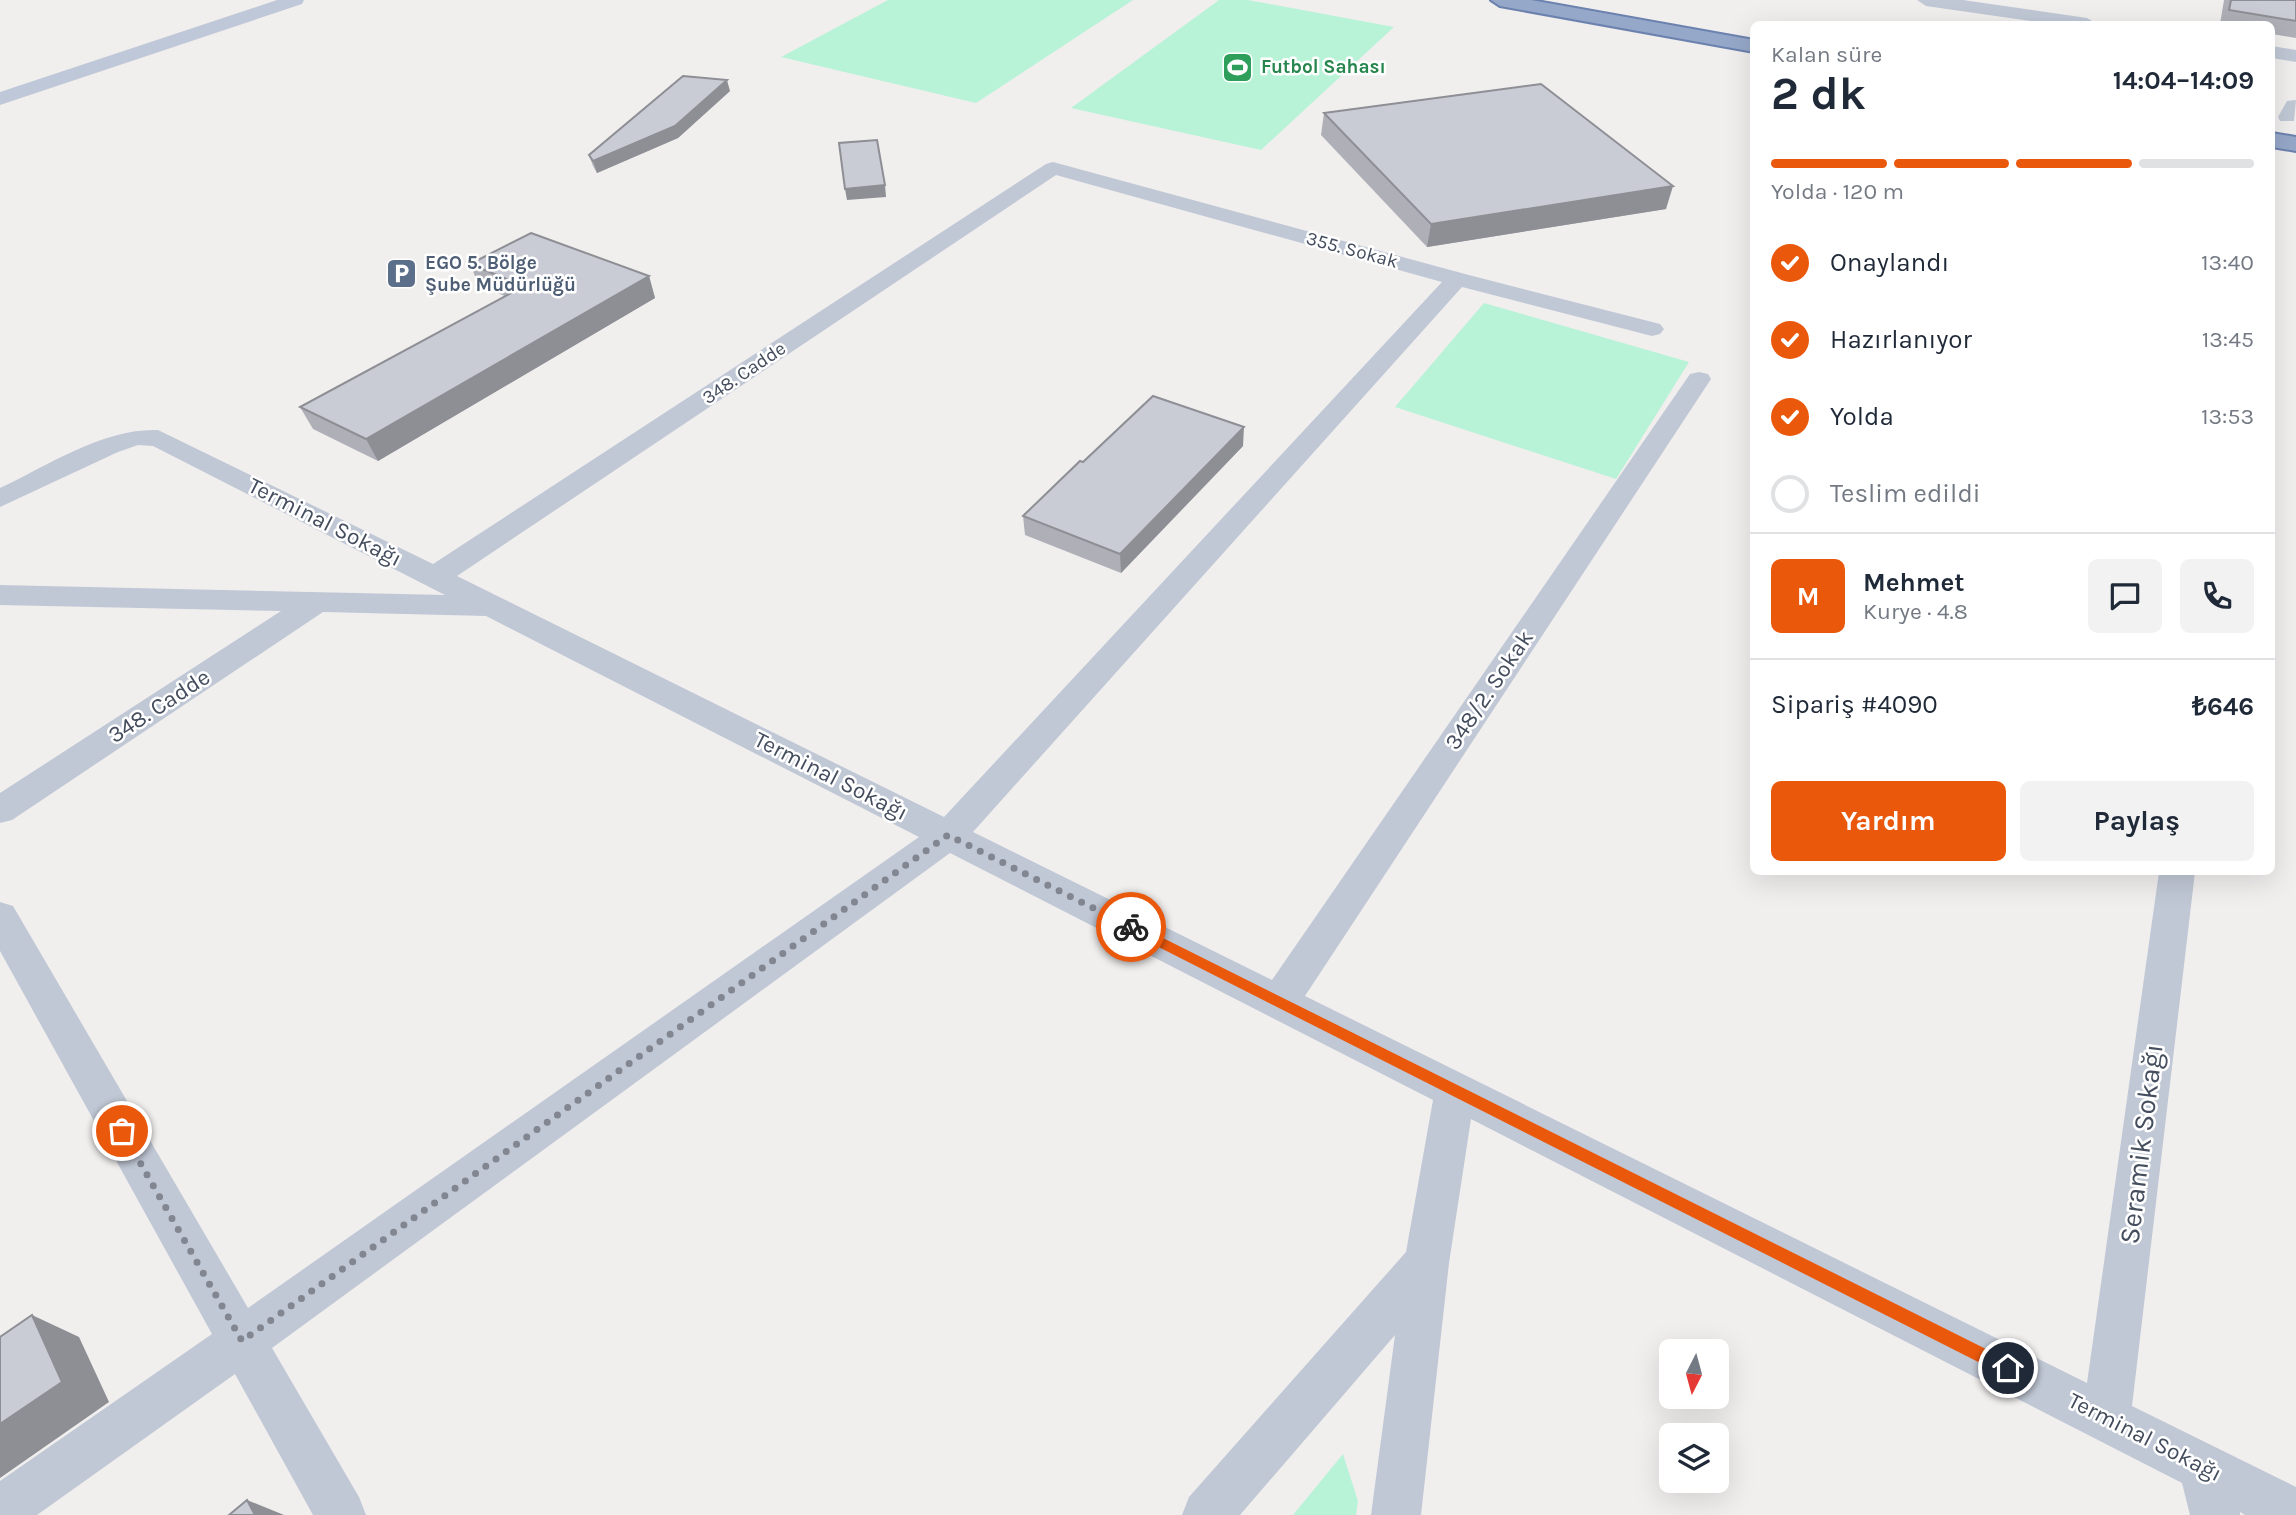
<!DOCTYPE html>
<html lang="tr">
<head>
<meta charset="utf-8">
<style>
  :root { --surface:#fff; --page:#f2f2f3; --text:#1f2937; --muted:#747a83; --line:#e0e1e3; --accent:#ea580c }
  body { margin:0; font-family:Karla,sans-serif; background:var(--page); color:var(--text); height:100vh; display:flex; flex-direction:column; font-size:26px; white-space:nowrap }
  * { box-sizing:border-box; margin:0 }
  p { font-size:23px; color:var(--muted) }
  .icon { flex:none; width:38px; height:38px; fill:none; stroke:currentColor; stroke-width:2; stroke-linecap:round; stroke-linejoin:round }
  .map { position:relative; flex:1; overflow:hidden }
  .sheet { position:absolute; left:1750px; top:21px; width:525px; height:854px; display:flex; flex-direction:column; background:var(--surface); border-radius:10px; box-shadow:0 7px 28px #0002 }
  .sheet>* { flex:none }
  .needle { width:46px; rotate:186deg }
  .buttons { position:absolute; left:1659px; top:1339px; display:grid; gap:14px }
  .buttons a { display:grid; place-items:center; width:70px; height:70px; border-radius:10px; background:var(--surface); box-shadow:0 7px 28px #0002; font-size:35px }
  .pin { position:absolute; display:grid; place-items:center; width:60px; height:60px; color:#fff; margin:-30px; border:4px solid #fff; border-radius:50%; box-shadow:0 2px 7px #0007 }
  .courier { position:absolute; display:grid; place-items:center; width:70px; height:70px; margin:-35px; border:5px solid #ea580c; border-radius:50%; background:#fff; color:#222; box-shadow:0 2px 9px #0007 }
  .head em { font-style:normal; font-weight:700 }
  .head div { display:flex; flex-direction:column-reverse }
  .head { display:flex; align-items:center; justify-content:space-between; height:119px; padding:0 21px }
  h1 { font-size:46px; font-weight:700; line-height:52px }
  .bar { display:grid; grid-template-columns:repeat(4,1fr); gap:10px 7px; align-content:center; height:84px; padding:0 21px }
  .bar i { height:9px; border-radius:5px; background:var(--line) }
  .bar .selected { background:var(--accent) }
  .bar p { grid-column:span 4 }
  .line { display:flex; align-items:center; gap:18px; padding:0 21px; border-top:2px solid var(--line) }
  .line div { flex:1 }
  .round { display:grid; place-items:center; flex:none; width:74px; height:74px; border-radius:10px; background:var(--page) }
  ol { padding:0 21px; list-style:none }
  li { display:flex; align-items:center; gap:21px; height:77px }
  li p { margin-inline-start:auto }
  li .icon { padding:7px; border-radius:50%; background:var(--accent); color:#fff; stroke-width:4 }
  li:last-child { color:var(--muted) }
  li i { width:38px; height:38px; border:4px solid var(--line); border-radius:50% }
  .cta { display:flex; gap:14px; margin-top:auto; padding:14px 21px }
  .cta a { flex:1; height:80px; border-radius:10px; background:var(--accent); color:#fff; font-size:28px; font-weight:700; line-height:80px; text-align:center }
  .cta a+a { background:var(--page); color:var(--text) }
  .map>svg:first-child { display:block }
  .green { fill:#b8f3d8 }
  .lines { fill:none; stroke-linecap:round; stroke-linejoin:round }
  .trunk-casing { stroke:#6c82ae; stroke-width:4 }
  .minor { fill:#c0c8d5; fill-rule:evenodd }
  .tertiary { fill:#c0c8d5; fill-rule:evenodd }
  .secondary { fill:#bfc8d9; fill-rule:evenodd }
  .trunk { fill:#96a8c9; fill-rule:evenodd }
  .wall { fill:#aeafb7 }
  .shaded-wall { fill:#8d8f95 }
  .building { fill:#caccd5; stroke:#8d8f95; stroke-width:2 }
  .route { fill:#ea580c }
  .done { stroke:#818690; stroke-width:7; stroke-dasharray:0 12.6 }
  .labels { text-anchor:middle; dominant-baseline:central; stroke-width:5; stroke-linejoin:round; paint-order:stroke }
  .far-leisure-label { font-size:19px; font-weight:bold; fill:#27864d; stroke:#fff; text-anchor:start }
  .far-street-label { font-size:19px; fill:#454e5e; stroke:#fff }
  .far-service-label { font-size:19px; font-weight:bold; fill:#4e5e75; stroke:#fff; text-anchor:start }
  .street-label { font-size:23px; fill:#454e5e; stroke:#fff }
  .near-street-label { font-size:28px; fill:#454e5e; stroke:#fff }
</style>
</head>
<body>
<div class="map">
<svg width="2296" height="1515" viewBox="0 0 2296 1515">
  <rect width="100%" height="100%" fill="#f1eeee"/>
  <g class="green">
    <polygon points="888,0 1133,0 976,103 781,57"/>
    <polygon points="1219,0 1248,0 1394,27 1261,150 1071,108"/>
    <polygon points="1484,303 1689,362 1616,479 1395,407"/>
    <polygon points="1343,1454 1358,1501 1356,1515 1293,1515"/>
  </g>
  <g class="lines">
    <defs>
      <g id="trunk">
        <polygon points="1491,0 1531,0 1754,40 1754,52 1500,6"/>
        <polygon points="2272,133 2296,137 2296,151 2272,147"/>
      </g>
    </defs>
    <use href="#trunk" class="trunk-casing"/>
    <g class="minor">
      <polygon points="2296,100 2294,121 2280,121 2278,117 2287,101"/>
      <path d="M1053,162l412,112 195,50 4,5 -4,5 -8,2 -190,-49 -489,545 299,148 418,-606 9,-2 9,2 3,5 -406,617 782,387 72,-511h36l-63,534 164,81v28h-51l-5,-3v3h-50l-8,-32 -711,-364 -22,144 -28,252h-50l24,-180 -155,180h-58l7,-18 217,-245 27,-152 -483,-247 -678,495 87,149 7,18h-53l-78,-141 -198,141h-37v-34l212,-147 -212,-383v-49l13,4 235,402 671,-471 -433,-221 -163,-4 -311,208 -12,3v-30l281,-182 -281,-6v-20l445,10 -292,-149 -15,-1 -20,7 -118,55v-19c49,-23 103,-60 158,-58l275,134 613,-400zM1056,175l386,107 -498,535 -487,-241z"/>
    </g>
    <g class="tertiary">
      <polygon points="1917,0 1963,0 2087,18 2097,24 2052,24 1926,6"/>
      <polygon points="2272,46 2296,50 2296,62 2272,58"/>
    </g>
    <polygon class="secondary" points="277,0 304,0 302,4 0,105 0,92"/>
    <use href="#trunk" class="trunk"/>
  </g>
  <g class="wall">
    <polygon points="2224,0 2296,0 2296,38 2272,34 2272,24 2220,24"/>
    <polygon points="730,91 678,138 597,173 593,166 589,155"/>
    <polygon points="1324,113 1666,209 1427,247 1321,135"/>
    <polygon points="470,264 649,276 655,298 378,461 313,429 300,407 505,296 479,286"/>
    <polygon points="1243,446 1121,573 1025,535 1023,516"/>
  </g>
  <g class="shaded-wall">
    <polygon points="727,80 730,91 678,138 597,173 593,161"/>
    <polygon points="885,185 886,197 847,200 845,189"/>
    <polygon points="1673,186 1666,209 1427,247 1431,224"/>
    <polygon points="649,276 655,298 378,461 366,439"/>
    <polygon points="1244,427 1243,446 1121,573 1120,554"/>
    <polygon points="32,1315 79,1337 109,1402 0,1478 0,1424"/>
    <polygon points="247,1500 284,1515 255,1515"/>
  </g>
  <g class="building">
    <polygon points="2231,0 2296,0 2296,21 2229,10"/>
    <polygon points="683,76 727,80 675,126 593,161 589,155"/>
    <polygon points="1541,84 1673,186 1431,224 1324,113"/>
    <polygon points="877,140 885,185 845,189 839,143"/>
    <polygon points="531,233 649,276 366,439 300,407 524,286 470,264"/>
    <polygon points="1153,396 1244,427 1120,554 1023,516 1080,461 1083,462"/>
    <polygon points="32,1315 62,1382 0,1424 0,1337"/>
    <polygon points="247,1500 255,1515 229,1515"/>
  </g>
  <polygon class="route" points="1131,922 2014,1363 2016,1368 2014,1374 2008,1377 2002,1374 1127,931 1125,927"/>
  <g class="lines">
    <polyline class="done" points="122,1131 242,1341 948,835 1131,927"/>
  </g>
  <defs>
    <symbol id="stadium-square" viewBox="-11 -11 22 22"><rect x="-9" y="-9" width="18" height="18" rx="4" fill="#2e9e5b" stroke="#fff"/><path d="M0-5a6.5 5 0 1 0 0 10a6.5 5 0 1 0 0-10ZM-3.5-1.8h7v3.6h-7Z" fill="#fff"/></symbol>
    <symbol id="parking-square" viewBox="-11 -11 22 22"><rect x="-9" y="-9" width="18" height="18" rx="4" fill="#5c6f8a" stroke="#fff"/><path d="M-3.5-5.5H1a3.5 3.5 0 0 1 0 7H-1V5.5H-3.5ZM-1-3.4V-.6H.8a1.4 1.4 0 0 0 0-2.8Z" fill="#fff"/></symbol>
  </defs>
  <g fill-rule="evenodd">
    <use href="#stadium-square" x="1220" y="50" width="35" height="35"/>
    <use href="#parking-square" x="384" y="256" width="35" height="35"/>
  </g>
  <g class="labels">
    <g class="far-leisure-label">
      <text x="1261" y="67">Futbol Sahası</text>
    </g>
    <g class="far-street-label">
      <text transform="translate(1352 250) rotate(15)">355. Sokak</text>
      <text transform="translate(744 373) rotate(-34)">348. Cadde</text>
    </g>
    <g class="far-service-label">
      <text x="425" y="263">EGO 5. Bölge<tspan x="425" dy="22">Şube Müdürlüğü</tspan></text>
    </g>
    <g class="street-label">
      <text transform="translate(325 522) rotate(27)">Terminal Sokağı</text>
      <text transform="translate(1489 690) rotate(-56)">348/2. Sokak</text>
      <text transform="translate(159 706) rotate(-33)">348. Cadde</text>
      <text transform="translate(831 776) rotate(27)">Terminal Sokağı</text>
      <text transform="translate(2145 1437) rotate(27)">Terminal Sokağı</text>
    </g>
    <g class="near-street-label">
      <text transform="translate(2141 1144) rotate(-83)">Seramik Sokağı</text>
    </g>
  </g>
</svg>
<div class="buttons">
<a><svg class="needle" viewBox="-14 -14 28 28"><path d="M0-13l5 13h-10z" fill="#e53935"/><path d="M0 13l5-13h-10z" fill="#747a83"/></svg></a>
<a><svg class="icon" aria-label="layers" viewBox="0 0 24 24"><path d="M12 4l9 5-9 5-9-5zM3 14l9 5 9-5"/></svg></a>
</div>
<div class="pin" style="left:122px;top:1131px;background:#ea580c"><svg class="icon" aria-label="bag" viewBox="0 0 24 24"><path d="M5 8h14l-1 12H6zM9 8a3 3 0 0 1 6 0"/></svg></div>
<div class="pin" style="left:2008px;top:1368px;background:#1f2937"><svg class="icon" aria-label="home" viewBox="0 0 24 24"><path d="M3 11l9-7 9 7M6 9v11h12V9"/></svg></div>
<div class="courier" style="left:1131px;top:927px"><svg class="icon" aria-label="bike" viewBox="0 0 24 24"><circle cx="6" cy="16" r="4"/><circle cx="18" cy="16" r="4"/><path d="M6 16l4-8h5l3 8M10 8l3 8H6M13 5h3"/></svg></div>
<section class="sheet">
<div class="head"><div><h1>2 dk</h1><p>Kalan süre</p></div><em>14:04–14:09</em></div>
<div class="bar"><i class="selected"></i><i class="selected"></i><i class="selected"></i><i></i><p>Yolda · 120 m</p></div>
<ol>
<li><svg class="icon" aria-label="check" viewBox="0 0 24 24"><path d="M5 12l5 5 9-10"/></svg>Onaylandı<p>13:40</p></li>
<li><svg class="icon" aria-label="check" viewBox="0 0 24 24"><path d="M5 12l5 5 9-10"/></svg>Hazırlanıyor<p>13:45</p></li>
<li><svg class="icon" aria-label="check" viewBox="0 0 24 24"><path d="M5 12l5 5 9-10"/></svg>Yolda<p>13:53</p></li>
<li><i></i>Teslim edildi</li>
</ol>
<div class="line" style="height:126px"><b class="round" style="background:var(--accent);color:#fff">M</b><div><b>Mehmet</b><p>Kurye · 4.8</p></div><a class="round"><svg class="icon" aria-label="chat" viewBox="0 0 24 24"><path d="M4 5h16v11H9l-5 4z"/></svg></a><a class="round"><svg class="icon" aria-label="phone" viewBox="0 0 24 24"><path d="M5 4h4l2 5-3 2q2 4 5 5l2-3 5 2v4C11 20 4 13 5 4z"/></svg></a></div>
<div class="line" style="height:91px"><div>Sipariş #4090</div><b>₺646</b></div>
<div class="cta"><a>Yardım</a><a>Paylaş</a></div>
</section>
</div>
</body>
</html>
